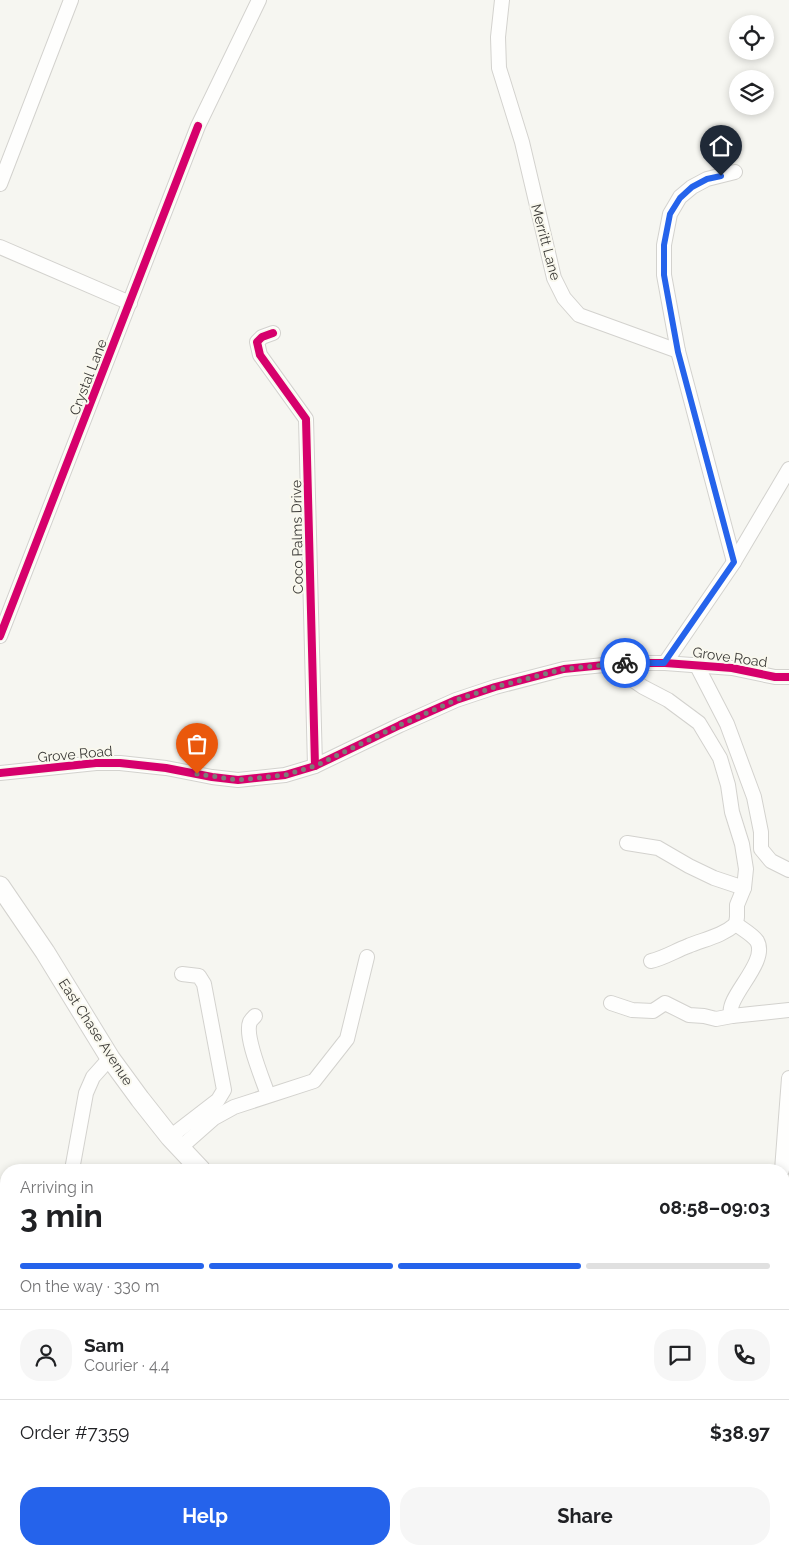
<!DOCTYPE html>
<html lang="en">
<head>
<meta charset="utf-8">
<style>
  :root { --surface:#fff; --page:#f6f6f6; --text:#202124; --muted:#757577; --line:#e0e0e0; --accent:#2563eb }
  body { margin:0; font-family:Raleway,sans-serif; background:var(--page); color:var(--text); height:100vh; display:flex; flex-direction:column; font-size:19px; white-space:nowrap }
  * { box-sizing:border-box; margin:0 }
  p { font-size:16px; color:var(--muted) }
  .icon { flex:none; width:28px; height:28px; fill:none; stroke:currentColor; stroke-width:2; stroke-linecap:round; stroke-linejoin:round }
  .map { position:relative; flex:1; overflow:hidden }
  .details { position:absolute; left:0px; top:1164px; width:790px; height:391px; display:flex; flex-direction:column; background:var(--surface); border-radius:20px 20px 0 0; box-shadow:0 2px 8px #0003 }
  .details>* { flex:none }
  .controls { position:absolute; left:729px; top:15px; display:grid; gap:10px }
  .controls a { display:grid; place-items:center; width:45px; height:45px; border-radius:50%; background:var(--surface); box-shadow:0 2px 8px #0003; font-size:25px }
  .pin { position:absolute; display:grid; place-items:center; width:42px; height:42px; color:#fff; margin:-51px -21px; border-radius:50% 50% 50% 0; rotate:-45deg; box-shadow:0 0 5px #0007 }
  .pin .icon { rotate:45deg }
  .courier { position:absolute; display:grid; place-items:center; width:50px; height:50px; margin:-25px; border:4px solid #2563eb; border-radius:50%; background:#fff; color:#222; box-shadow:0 1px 6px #0007 }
  .overview em { font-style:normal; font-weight:700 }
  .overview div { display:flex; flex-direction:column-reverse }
  .overview { display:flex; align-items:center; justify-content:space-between; height:85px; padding:0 20px }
  h1 { font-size:32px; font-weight:700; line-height:38px }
  .bar { display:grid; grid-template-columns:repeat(4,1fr); gap:8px 5px; align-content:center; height:60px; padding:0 20px }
  .bar i { height:6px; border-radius:4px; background:var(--line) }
  .bar .selected { background:var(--accent) }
  .bar p { grid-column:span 4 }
  .line { display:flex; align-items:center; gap:12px; padding:0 20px; border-top:1px solid var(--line) }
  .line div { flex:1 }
  .round { display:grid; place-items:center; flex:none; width:52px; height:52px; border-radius:20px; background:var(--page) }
  .action { display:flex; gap:10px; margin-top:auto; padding:10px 20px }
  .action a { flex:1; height:58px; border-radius:20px; background:var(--accent); color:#fff; font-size:20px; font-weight:700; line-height:58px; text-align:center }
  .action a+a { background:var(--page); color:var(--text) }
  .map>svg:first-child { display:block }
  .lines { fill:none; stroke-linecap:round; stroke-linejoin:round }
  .minor-casing { stroke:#d3d2ce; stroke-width:16 }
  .major-casing { stroke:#d3d2ce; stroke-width:21 }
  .minor { stroke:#fefefd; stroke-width:14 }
  .major { stroke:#fefefd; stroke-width:19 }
  .cycleway-casing { stroke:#f9f8ee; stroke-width:11 }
  .cycleway { stroke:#d6006c; stroke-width:8 }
  .done { stroke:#7c7c78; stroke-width:5; stroke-dasharray:0 9 }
  .route { stroke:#2563eb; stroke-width:6 }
  .labels { text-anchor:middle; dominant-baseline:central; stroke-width:4; stroke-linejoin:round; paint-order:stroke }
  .street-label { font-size:14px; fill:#3b3a37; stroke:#f9f8ee }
</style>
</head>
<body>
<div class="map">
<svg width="789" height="1554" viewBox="0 0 789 1554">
  <rect width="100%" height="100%" fill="#f6f6f1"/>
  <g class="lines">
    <defs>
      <g id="minor">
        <polyline points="502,0 498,37 499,68 522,142 554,278 564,298 579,315 678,351"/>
        <polyline points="0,184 71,0"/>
        <polyline points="0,247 130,303"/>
        <polyline points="273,333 262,337 257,342 260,355 306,419 315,766"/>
        <polyline points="734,562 678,351 664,275 664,245 670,214 680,197 692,187 707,179 735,172"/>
        <polyline points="0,636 198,126 259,0"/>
        <polyline points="665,663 734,562 789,469"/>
        <polyline points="696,664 727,724 754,797 761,832 761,849 771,861 789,870"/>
        <polyline points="611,665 643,687 668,700 699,723 720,758 728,785 732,812 742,844 746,869 744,888 714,878 689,866 658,848 627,843"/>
        <polyline points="0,773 96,763 120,763 166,768 212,777 238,780 285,775 315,766 400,725 456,700 495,687 564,669 624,663 665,663 732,668 775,677 789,677"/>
        <path d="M744,888l-7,17v12l-1,7c6,5 16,10 21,17 12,21 -31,56 -26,73l1,2 57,-6"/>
        <path d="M651,961c13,-3 24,-10 37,-15 17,-7 34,-10 48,-22"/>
        <polyline points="611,1003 632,1010 653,1011 665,1003 689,1015 704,1016 716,1019 732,1016"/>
        <path d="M255,1016c-1,1 -4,4 -5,6 -6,14 13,58 18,73"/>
        <polyline points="170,1137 218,1100 224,1090 204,984 199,976 182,974"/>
        <polyline points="180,1148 214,1118 234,1107 314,1081 347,1039 367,957"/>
        <polyline points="72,1170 86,1093 93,1077 110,1058"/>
        <polyline points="782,1170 789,1078"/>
        <polyline points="0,1202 6,1214"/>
        <polyline points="0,1245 6,1244"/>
        <polyline points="784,1401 789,1399"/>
        <polyline points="784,1415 788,1434 784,1446"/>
        <polyline points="784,1538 789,1552"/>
        <polyline points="143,1549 149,1554"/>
        <polyline points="304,1549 305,1554"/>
        <polyline points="105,1554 124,1549"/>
        <polyline points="375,1554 387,1549"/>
      </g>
      <g id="major">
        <polyline points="0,886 45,952 110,1058 140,1099 170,1137 201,1170"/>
        <polyline points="784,1354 789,1353"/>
      </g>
    </defs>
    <use href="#minor" class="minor-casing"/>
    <use href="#major" class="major-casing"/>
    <use href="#minor" class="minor"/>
    <use href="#major" class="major"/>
    <defs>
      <g id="cycleway">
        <polyline points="273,333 262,337 257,342 260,355 306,419 315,766"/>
        <polyline points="0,636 198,126"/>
        <polyline points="0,773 96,763 120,763 166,768 212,777 238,780 285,775 315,766 400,725 456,700 495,687 564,669 624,663 665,663 732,668 775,677 789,677"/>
      </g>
    </defs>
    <use href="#cycleway" class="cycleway-casing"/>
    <use href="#cycleway" class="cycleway"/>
  </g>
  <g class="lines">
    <polyline class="done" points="197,774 238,780 285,775 315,766 400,725 456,700 495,687 564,669 625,663"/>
    <polyline class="route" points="625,663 664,663 734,562 678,352 664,275 664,245 670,214 680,198 692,187 707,179 721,176"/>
  </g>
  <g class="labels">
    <g class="street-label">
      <text transform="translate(546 242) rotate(75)">Merritt Lane</text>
      <text transform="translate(88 377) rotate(-69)">Crystal Lane</text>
      <text transform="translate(297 537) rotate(-91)">Coco Palms Drive</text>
      <text transform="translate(730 657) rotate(8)">Grove Road</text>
      <text transform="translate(75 754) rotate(-5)">Grove Road</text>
      <text transform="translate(96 1032) rotate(57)">East Chase Avenue</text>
    </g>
  </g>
</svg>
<div class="controls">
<a><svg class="icon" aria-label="locate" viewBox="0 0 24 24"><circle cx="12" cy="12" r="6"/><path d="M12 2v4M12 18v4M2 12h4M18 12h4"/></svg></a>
<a><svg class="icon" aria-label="layers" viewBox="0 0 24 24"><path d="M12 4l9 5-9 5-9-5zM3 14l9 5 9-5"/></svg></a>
</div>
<div class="pin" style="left:197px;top:774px;background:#ea580c"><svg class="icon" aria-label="bag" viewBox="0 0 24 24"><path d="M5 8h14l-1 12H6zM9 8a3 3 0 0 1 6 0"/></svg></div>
<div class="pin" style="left:721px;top:176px;background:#1f2937"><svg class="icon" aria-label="home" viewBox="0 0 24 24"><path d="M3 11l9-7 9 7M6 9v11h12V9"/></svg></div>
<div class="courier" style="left:625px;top:663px"><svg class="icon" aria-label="bike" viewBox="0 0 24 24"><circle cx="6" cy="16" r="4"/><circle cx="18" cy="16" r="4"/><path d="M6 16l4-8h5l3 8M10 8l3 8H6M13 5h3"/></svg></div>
<section class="details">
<div class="overview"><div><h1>3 min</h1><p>Arriving in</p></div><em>08:58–09:03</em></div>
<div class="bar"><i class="selected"></i><i class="selected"></i><i class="selected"></i><i></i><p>On the way · 330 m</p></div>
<div class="line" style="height:90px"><a class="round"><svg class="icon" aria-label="person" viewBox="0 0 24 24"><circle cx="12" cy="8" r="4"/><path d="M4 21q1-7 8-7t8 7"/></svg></a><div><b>Sam</b><p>Courier · 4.4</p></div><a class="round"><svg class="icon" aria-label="chat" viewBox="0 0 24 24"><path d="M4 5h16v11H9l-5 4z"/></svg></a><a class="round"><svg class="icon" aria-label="phone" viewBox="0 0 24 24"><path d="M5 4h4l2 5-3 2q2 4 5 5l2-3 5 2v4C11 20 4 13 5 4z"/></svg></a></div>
<div class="line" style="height:65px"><div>Order #7359</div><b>$38.97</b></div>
<div class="action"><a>Help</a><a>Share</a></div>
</section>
</div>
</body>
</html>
